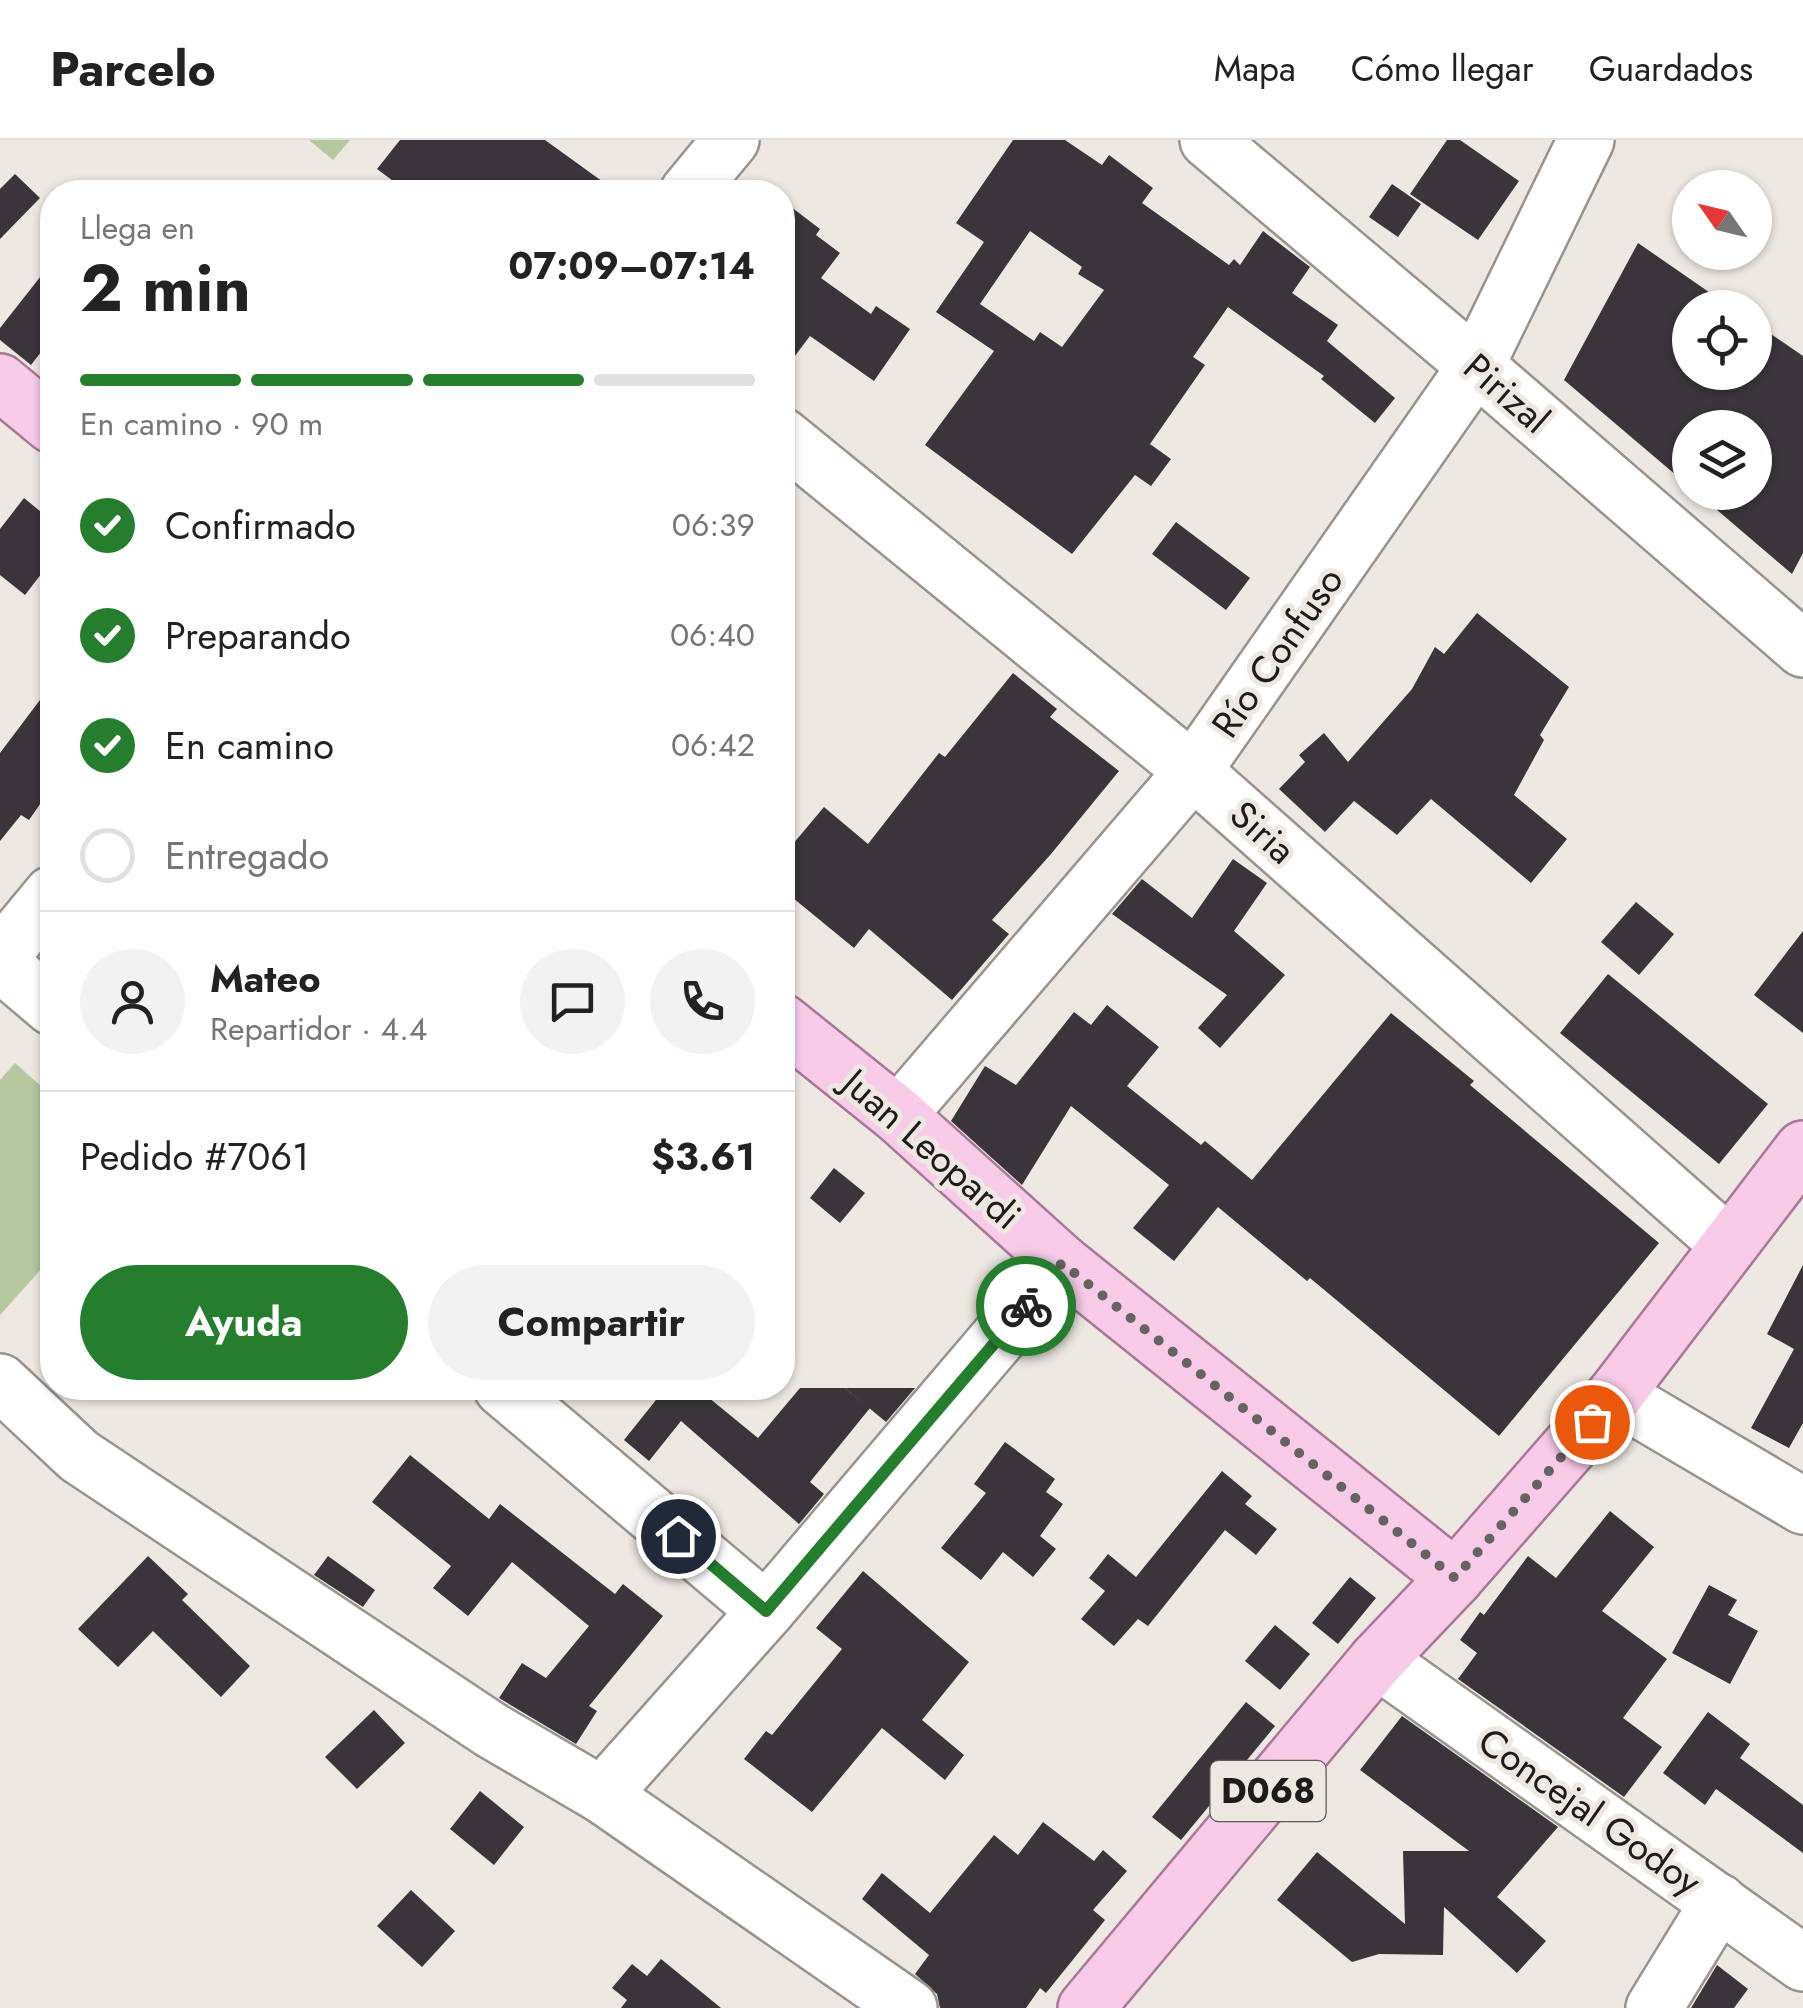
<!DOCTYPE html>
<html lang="es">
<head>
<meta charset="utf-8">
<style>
  :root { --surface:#fff; --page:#f2f2f2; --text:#222; --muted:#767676; --line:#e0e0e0; --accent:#247e2e }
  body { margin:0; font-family:Jost,sans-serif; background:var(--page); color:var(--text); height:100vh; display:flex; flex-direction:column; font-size:38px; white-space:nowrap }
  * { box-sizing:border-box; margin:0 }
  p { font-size:32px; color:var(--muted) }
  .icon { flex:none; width:55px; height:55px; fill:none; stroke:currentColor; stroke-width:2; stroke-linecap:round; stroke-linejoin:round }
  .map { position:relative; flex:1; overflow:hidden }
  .drawer { position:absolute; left:40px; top:40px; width:755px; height:1220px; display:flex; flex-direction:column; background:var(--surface); border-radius:40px; box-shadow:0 2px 8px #0004 }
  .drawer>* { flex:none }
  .needle { width:65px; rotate:304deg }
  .tools { position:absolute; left:1672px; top:30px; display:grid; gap:20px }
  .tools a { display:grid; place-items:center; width:100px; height:100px; border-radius:50%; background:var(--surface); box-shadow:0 2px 8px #0004; font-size:50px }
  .pin { position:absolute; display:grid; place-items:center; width:85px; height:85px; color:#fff; margin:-42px; border:5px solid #fff; border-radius:50%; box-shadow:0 2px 10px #0007 }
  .courier { position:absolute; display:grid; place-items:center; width:100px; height:100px; margin:-50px; border:8px solid #247e2e; border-radius:50%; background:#fff; color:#222; box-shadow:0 2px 12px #0007 }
  .head em { font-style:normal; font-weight:700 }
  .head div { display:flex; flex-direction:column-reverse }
  .head { display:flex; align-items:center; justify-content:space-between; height:170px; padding:0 40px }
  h1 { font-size:65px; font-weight:700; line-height:75px }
  .bar { display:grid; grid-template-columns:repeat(4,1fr); gap:15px 10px; align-content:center; height:120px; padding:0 40px }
  .bar i { height:12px; border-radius:8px; background:var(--line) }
  .bar .on { background:var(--accent) }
  .bar p { grid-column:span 4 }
  .line { display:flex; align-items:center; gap:25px; padding:0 40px; border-top:2px solid var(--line) }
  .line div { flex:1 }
  .round { display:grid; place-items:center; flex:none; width:105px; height:105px; border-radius:52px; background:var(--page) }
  ol { padding:0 40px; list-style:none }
  li { display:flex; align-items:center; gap:30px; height:110px }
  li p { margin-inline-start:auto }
  li .icon { padding:10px; border-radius:50%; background:var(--accent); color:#fff; stroke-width:4 }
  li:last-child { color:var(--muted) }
  li i { width:55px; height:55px; border:5px solid var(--line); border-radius:50% }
  .primary-button { display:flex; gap:20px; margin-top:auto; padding:20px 40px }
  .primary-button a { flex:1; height:115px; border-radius:60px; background:var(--accent); color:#fff; font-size:40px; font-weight:700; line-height:115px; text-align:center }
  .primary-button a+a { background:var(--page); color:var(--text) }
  header { display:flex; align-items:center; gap:60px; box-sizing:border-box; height:140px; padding:0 50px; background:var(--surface); border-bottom:2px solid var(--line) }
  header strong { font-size:48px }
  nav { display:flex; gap:55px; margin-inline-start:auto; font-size:35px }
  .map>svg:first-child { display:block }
  .green { fill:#b6c89e }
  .building { fill:#39353a; fill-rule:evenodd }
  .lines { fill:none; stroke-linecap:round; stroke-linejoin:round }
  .minor-casing { stroke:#98938d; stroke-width:60 }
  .major-casing { stroke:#a97797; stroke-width:60 }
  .minor { stroke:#fff; stroke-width:55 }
  .major { stroke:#f8cbe9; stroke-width:55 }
  .done { stroke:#666360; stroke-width:10; stroke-dasharray:0 18 }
  .route { stroke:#247e2e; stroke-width:12 }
  .labels { text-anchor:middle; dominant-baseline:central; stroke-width:10; stroke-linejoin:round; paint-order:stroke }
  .shield { fill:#ede8e2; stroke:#5c5956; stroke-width:2.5 }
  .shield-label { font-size:35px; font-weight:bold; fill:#1e1c1a }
  .street-label { font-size:38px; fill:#1e1c1a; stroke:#ede8e2 }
</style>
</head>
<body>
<header>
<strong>Parcelo</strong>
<nav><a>Mapa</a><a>Cómo llegar</a><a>Guardados</a></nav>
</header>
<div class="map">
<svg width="1803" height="1868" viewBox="0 0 1803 1868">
  <rect width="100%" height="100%" fill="#ede8e2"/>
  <g class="green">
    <polygon points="309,0 350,0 333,20"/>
    <polygon points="15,923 52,956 52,1117 0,1175 0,940"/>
  </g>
  <g class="building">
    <polygon points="400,0 545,0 617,52 408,52 377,29"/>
    <path d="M1013,0h52l37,25 7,-10 44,33 -11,15 87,62 5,-6 6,6 23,-34 47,36 -18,26 46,32 -11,16 68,57 -20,25 -54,-44 3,-3 -96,-69 -35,50 12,8 -55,79 21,15 -20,27 -16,-11 -63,79 -147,-109 69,-94 -58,-39 48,-70 -28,-19zM1030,91l52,36 -4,7 26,16 -42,57 -22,-15 -6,9 -54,-37z"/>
    <polygon points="1447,0 1460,0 1519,41 1478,100 1410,54"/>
    <polygon points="15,34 40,58 0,99 0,49"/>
    <polygon points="1392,44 1421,64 1398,97 1369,77"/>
    <polygon points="782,60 820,89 816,95 840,113 821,138 871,174 876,166 910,189 874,241 810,196 782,233"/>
    <polygon points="1638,103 1732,168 1690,168 1690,232 1755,232 1755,183 1803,216 1803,413 1792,434 1696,352 1755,352 1755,288 1690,288 1690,347 1564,240"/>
    <polygon points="52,122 52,198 31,225 0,200 0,188"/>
    <polygon points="24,358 52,381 52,420 25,455 0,435 0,389"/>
    <polygon points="1176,382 1250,438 1226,470 1152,414"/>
    <polygon points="1477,473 1569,547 1540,595 1544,600 1514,655 1567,699 1531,743 1431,659 1397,695 1354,661 1325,692 1279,649 1305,622 1299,615 1324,593 1348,622 1412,549 1435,507 1444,514"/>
    <polygon points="1013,533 1057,569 1050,577 1119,631 1051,714 992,780 1009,794 952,860 869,789 854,808 782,749 782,717 824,667 868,704 939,613 945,617"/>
    <polygon points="52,544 52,647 29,680 21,675 0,701 0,613"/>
    <polygon points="1233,719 1267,743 1234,791 1285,835 1220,908 1198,888 1227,855 1112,774 1142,739 1192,778"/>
    <polygon points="1636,762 1674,794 1639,835 1601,802"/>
    <polygon points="1803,791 1803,893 1754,855"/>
    <polygon points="1608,834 1768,964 1719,1024 1560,893"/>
    <polygon points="1107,865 1159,907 1127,946 1201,1005 1205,1001 1252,1040 1391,873 1474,941 1470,945 1659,1103 1499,1296 1310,1138 1307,1141 1218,1067 1174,1121 1133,1088 1169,1045 1071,966 1022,1045 951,981 985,926 1016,945 1074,872 1091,885"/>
    <polygon points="834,1028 865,1053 840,1083 810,1058"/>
    <polygon points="1803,1125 1803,1283 1789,1308 1751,1288 1794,1209 1767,1194"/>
    <polygon points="640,1248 707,1248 703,1253 758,1298 800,1248 845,1248 870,1268 810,1342 824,1354 799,1384 681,1281 649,1321 624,1300 656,1260"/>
    <polygon points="845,1248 915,1248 886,1282"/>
    <polygon points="1005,1302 1055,1339 1046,1352 1063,1364 1040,1396 1056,1409 1033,1437 1003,1412 981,1440 941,1408 986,1353 974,1344"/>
    <polygon points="410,1315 489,1379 500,1364 615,1454 623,1444 663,1476 589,1566 597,1571 576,1604 499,1558 522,1523 546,1538 589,1486 512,1422 468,1476 433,1448 451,1426 372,1362"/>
    <polygon points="1222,1331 1252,1356 1245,1364 1277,1389 1256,1415 1225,1390 1148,1486 1138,1479 1114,1506 1081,1479 1105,1451 1089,1438 1108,1414 1136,1437"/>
    <polygon points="1610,1371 1654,1407 1602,1471 1667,1519 1623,1578 1662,1607 1624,1657 1458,1539 1477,1513 1460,1500 1480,1472 1484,1475 1528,1416 1556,1438"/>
    <polygon points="148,1416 188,1454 182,1460 250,1526 221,1557 153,1491 118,1527 78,1489"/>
    <polygon points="328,1416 375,1450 363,1467 314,1435"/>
    <polygon points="863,1431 969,1522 922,1580 964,1615 945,1640 882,1588 812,1672 744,1619 766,1591 772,1595 842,1509 816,1488"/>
    <polygon points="1350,1437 1376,1458 1338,1504 1312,1483"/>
    <polygon points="1709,1445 1737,1460 1728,1475 1758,1491 1730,1544 1672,1513"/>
    <polygon points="1275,1485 1310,1514 1280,1550 1245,1521"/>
    <polygon points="1246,1562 1275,1586 1181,1700 1152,1677"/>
    <polygon points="374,1570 405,1603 357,1649 325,1617"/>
    <polygon points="1708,1572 1750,1604 1740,1618 1803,1665 1803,1713 1716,1649 1705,1665 1663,1633"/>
    <polygon points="1402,1576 1558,1687 1497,1757 1546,1801 1517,1833 1444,1767 1443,1815 1379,1814 1352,1822 1277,1760 1317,1712 1405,1784 1403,1711 1469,1711 1360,1630"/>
    <polygon points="480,1651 524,1687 494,1725 450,1689"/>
    <polygon points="1043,1682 1094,1721 1103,1710 1127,1731 1093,1770 1105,1780 1046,1853 1040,1848 1026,1868 940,1868 937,1854 915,1834 929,1815 862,1759 882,1733 930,1773 994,1695 1018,1715"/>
    <polygon points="411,1750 455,1791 422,1827 377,1786"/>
    <polygon points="661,1819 721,1868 621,1868 627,1860 612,1848 632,1824 647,1836"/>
    <polygon points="1717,1825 1748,1849 1734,1868 1691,1868"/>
  </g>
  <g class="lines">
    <defs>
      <g id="minor">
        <polyline points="1208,0 1476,226 1803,509"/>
        <polyline points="688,52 731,0"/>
        <polyline points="782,296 1193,631 1729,1105"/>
        <polyline points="0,817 52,754"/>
        <polyline points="0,823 52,867"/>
        <polyline points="898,975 1193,631 1476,226 1586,0"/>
        <polyline points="0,1242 79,1316 491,1590 602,1655 909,1868"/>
        <polyline points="502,1248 766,1471"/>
        <polyline points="1615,1255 1803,1366"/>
        <polyline points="1377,1520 1803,1823"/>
        <polyline points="602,1655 766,1471 1062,1123"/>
        <polyline points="1654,1868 1719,1762"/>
      </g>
      <g id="major">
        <polyline points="0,242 52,285"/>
        <polyline points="782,882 898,975 1062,1123 1455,1438"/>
        <polyline points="1086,1868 1377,1520 1455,1438 1615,1255 1803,1009"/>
      </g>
    </defs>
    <use href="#minor" class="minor-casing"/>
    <use href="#major" class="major-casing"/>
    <use href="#minor" class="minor"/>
    <use href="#major" class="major"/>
  </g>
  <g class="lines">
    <polyline class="done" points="1026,1166 1062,1123 1455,1438 1592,1282"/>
    <polyline class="route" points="678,1396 766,1471 1026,1166"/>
  </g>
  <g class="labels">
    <rect class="shield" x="1210.5" y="1621" width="115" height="60" rx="8"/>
    <g class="shield-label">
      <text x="1268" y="1651">D068</text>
    </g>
    <g class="street-label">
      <text transform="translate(1507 253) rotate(41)">Pirizal</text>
      <text transform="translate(1277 512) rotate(-55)">Río Confuso</text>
      <text transform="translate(1263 692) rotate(42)">Siria</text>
      <text transform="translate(932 1009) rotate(41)">Juan Leopardi</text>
      <text transform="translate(1590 1671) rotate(35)">Concejal Godoy</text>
    </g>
  </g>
</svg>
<div class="tools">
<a><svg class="needle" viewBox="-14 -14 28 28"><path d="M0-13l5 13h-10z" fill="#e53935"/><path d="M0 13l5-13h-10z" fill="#767676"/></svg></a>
<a><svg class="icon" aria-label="locate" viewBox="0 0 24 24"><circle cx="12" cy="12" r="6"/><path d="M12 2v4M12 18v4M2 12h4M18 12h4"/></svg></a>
<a><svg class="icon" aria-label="layers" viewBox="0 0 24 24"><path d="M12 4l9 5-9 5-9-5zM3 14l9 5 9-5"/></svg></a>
</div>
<div class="pin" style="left:1592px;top:1282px;background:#ea580c"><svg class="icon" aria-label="bag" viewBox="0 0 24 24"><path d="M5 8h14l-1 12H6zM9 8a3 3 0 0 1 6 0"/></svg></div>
<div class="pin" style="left:678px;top:1396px;background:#1f2937"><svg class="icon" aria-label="home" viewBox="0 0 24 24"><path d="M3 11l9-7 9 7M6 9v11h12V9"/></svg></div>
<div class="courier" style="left:1026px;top:1166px"><svg class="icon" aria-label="bike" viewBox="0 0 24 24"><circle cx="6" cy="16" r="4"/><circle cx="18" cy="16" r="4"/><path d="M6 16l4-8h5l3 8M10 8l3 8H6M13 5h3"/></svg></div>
<section class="drawer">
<div class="head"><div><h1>2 min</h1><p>Llega en</p></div><em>07:09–07:14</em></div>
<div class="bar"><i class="on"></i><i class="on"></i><i class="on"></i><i></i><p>En camino · 90 m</p></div>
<ol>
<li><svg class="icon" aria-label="check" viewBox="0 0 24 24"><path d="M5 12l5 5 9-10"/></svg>Confirmado<p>06:39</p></li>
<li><svg class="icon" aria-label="check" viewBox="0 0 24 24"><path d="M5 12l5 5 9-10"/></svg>Preparando<p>06:40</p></li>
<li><svg class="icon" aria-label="check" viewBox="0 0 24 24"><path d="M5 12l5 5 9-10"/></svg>En camino<p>06:42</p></li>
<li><i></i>Entregado</li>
</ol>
<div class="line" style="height:180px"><a class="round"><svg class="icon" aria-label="person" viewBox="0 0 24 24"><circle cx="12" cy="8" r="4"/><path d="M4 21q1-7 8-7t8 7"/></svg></a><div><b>Mateo</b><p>Repartidor · 4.4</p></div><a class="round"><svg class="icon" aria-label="chat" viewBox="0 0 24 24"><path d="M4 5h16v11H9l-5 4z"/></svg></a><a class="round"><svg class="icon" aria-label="phone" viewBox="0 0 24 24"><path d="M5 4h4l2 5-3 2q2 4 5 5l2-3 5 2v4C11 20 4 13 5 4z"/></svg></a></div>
<div class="line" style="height:130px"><div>Pedido #7061</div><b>$3.61</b></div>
<div class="primary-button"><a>Ayuda</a><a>Compartir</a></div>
</section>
</div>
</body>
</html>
